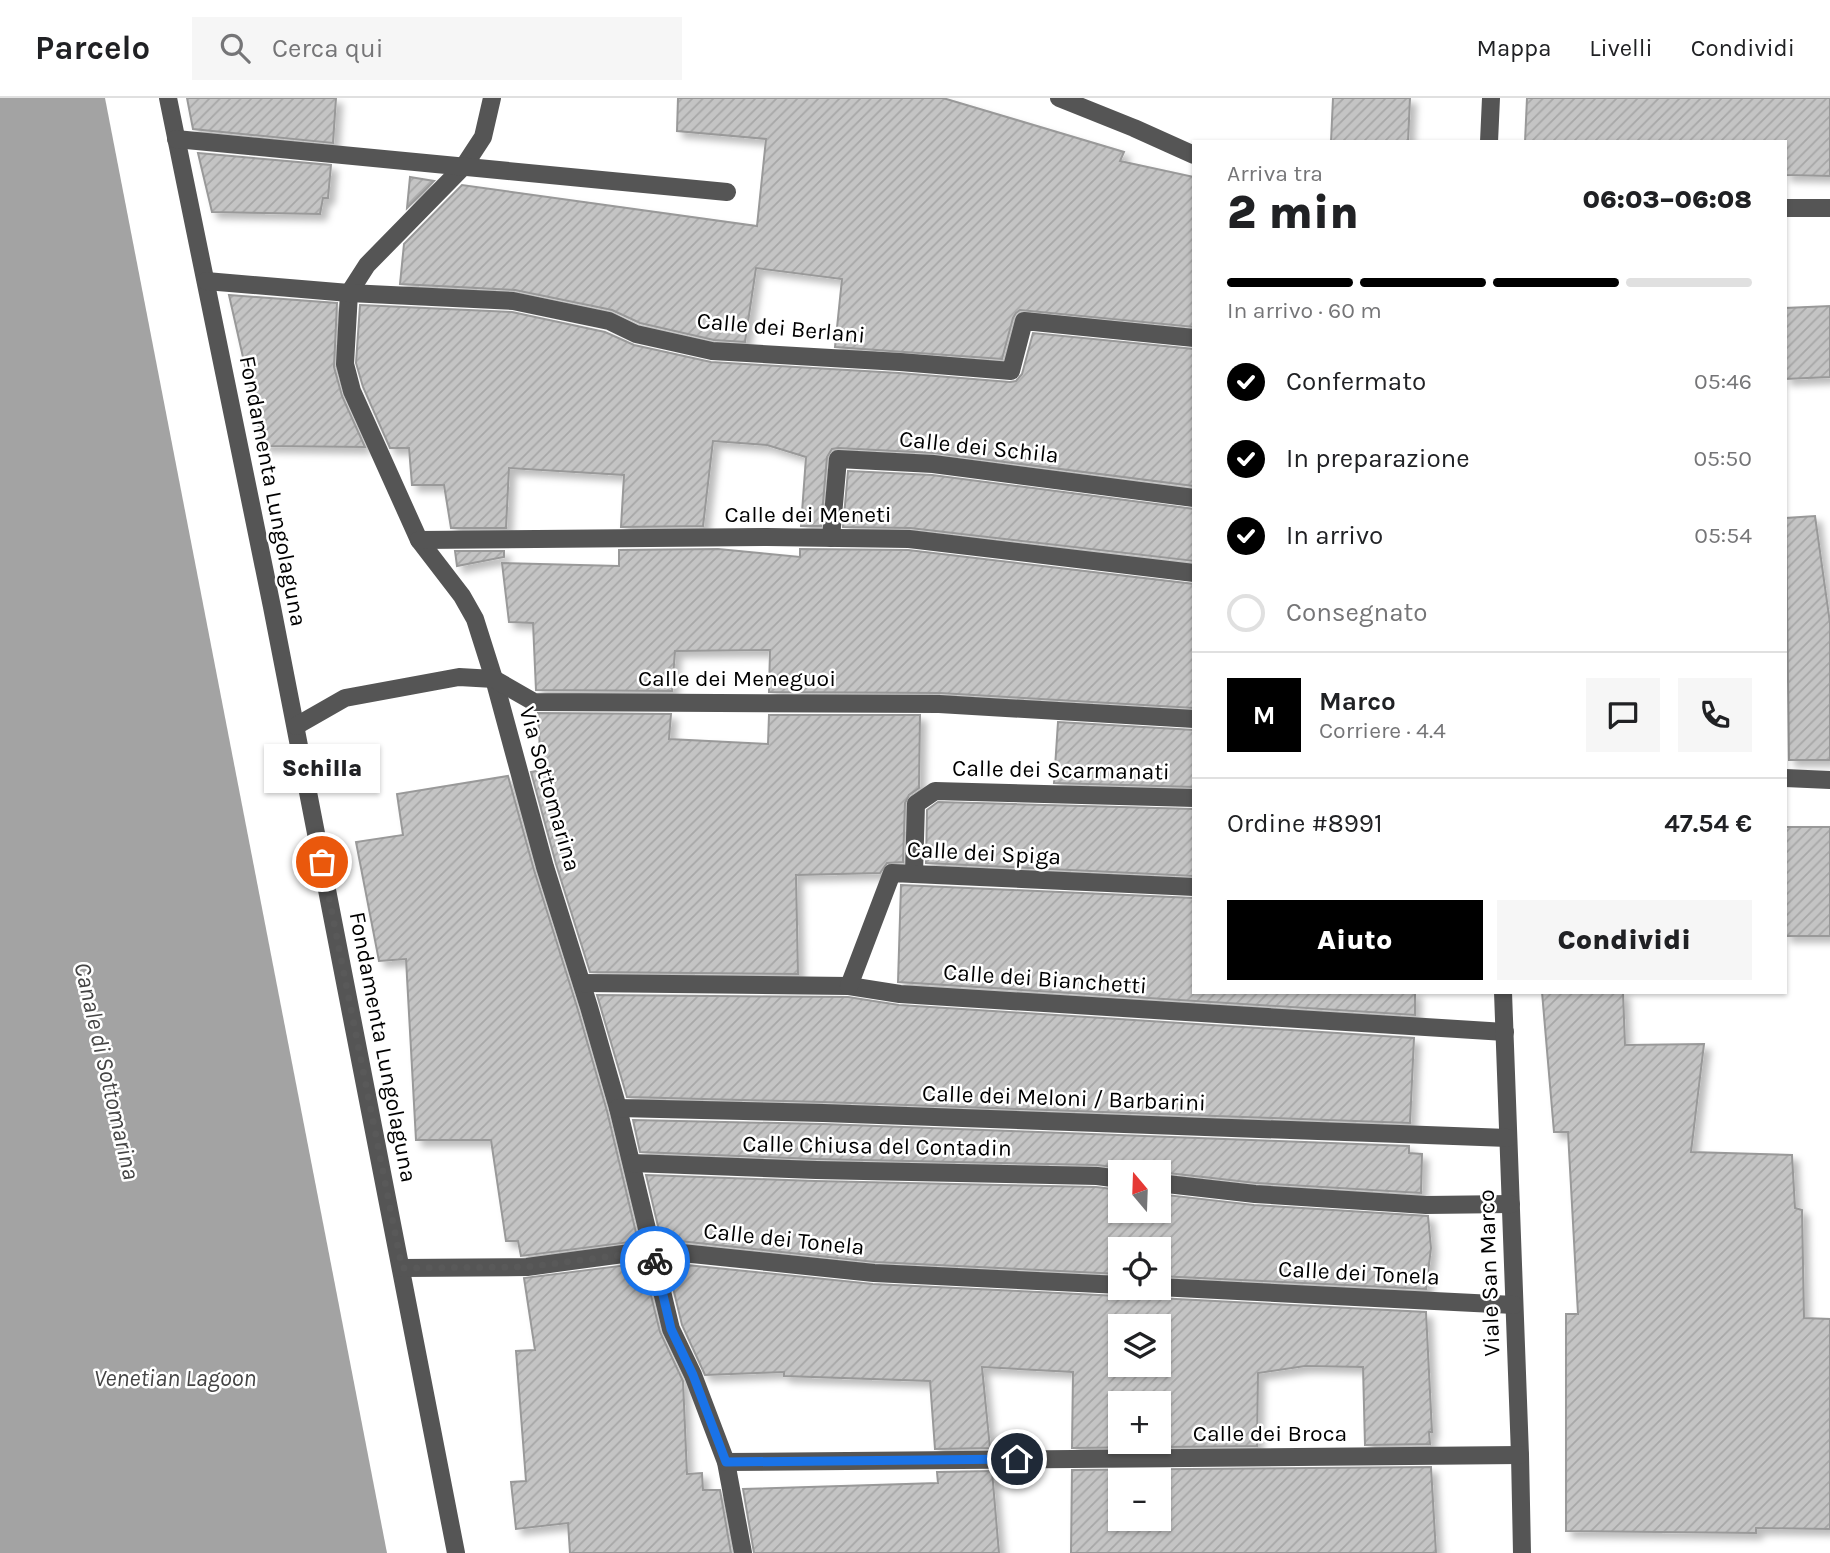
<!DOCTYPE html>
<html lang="it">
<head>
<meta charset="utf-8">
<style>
  :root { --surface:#fff; --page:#f6f6f6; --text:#202124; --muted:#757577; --line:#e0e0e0; --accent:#000 }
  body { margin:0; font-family:Karla,sans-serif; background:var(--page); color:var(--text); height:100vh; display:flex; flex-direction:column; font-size:26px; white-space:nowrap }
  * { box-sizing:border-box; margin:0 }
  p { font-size:23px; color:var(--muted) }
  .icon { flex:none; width:38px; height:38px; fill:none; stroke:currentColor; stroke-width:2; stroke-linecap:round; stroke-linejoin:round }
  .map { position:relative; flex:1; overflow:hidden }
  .details { position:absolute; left:1192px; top:42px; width:595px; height:854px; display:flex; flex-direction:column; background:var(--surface); border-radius:0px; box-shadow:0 2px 5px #0004 }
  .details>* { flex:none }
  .needle { width:46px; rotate:341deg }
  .fabs { position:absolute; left:1108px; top:1062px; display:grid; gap:14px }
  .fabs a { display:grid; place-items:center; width:63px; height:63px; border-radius:0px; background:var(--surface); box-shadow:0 2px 5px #0004; font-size:35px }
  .pin { position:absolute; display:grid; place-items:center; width:60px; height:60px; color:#fff; margin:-30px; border:4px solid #fff; border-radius:50%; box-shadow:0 2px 7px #0007 }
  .courier { position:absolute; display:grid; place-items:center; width:70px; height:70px; margin:-35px; border:5px solid #1a73e8; border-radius:50%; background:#fff; color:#222; box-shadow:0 2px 9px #0007 }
  .bubble { position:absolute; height:49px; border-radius:0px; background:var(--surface); box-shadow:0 2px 5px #0004; font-size:23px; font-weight:800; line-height:49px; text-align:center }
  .headline em { font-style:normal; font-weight:800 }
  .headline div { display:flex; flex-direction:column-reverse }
  .headline { display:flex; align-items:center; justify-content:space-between; height:119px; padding:0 35px }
  h1 { font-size:46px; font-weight:800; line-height:52px }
  .bar { display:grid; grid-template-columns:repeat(4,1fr); gap:10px 7px; align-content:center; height:84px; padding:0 35px }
  .bar i { height:9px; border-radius:5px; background:var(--line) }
  .bar .on { background:var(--accent) }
  .bar p { grid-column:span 4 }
  .line { display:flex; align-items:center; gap:18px; padding:0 35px; border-top:2px solid var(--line) }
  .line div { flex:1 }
  .round { display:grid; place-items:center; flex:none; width:74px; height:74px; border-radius:0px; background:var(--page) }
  ol { padding:0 35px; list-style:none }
  li { display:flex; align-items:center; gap:21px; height:77px }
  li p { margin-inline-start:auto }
  li .icon { padding:7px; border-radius:50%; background:var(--accent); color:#fff; stroke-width:4 }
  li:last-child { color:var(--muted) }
  li i { width:38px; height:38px; border:4px solid var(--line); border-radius:50% }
  .action { display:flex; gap:14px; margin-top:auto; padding:14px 35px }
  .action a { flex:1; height:80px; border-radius:0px; background:var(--accent); color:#fff; font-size:28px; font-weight:800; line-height:80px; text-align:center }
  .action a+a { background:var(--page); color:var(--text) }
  header { display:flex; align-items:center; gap:42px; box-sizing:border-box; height:98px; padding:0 35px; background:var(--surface); border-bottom:2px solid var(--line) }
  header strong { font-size:33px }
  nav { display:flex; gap:38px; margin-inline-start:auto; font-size:24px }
  .search { width:490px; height:63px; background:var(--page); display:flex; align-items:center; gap:18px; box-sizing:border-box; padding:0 24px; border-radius:0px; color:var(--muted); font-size:26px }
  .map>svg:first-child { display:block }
  .water { fill:#a3a3a3 }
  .building { fill:url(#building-hatch); stroke:#999; stroke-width:2; fill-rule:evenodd; filter:url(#shadow) }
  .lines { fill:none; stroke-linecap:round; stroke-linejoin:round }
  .minor { stroke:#555; stroke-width:18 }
  .done { stroke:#595959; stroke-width:7; stroke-dasharray:0 12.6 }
  .route { stroke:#1a73e8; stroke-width:9 }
  .labels { text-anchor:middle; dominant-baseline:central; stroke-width:5; stroke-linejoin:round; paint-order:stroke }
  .street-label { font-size:23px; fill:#000; stroke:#fff }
  .water-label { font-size:24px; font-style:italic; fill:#444; stroke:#fff }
</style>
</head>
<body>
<header>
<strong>Parcelo</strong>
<div class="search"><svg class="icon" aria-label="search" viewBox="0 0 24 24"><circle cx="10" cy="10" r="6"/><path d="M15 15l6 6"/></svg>Cerca qui</div>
<nav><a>Mappa</a><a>Livelli</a><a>Condividi</a></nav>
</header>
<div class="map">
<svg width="1830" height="1455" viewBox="0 0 1830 1455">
  <defs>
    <pattern id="building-hatch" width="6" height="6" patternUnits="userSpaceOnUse" patternTransform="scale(1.75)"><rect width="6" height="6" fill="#c4c4c4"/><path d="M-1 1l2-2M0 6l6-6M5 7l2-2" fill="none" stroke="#a7a7a7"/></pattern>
    <filter id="shadow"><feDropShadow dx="6" dy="6" stdDeviation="3.5" flood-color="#0004"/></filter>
  </defs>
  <rect width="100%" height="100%" fill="#fff"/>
  <polygon class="water" points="0,0 105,0 387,1455 0,1455"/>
  <g class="building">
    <polygon points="187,0 336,0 333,45 193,31"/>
    <polygon points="678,0 943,0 1124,54 1120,63 1194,79 1194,229 1020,212 1016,215 1013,220 1002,261 835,249 842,181 756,170 745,244 714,242 640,225 612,212 515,192 400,186 404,146 462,87 757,128 766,41 677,33"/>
    <polygon points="1333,0 1410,0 1408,44 1331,44"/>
    <polygon points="1527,0 1830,0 1830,78 1785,77 1785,44 1525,44"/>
    <polygon points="198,55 331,67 328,100 323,100 320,116 212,114"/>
    <polygon points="410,79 434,83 407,110"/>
    <polygon points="229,197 337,205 334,269 342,298 365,349 263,348"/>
    <polygon points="360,207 512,214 605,234 634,247 711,264 899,275 1010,284 1016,283 1022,276 1033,235 1194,251 1194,388 934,355 838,350 832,351 827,359 821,428 801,428 806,359 767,347 713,343 703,428 621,429 624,377 509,370 506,430 451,430 444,387 412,387 409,350 390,350 363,289 356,265"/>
    <polygon points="1830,208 1830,279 1785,281 1785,210"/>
    <polygon points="848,373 932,377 1194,411 1194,463 910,430 843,429"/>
    <polygon points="1815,418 1830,525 1830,662 1789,662 1786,420"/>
    <polygon points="718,451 800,459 800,451 908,452 1194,486 1194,610 940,595 769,594 770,552 675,553 672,593 536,592 533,525 509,524 502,465 619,468 619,452"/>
    <polygon points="455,453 504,453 504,459 457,468"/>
    <polygon points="538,615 671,616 669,641 768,646 769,617 920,617 919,690 909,697 905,705 903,764 887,765 880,775 796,777 798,876 590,874 556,766 531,674 541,672"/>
    <polygon points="1058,624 1194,632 1194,689 1054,685"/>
    <polygon points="508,678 534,772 578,912 607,1013 638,1143 521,1158 518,1143 506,1143 491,1042 416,1042 406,861 379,863 356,744 403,737 397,696"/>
    <polygon points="938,704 1194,711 1194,778 926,765 927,712"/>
    <rect x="1785" y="729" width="45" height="109"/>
    <polygon points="901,787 1194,800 1194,894 1415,894 1415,917 898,884"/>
    <polygon points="1542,894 1623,894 1625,947 1704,946 1691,1054 1792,1057 1795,1110 1802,1112 1804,1220 1830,1221 1830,1431 1756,1430 1756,1435 1566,1433 1566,1216 1578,1216 1568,1034 1554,1034"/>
    <polygon points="597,897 848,899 899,907 1414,940 1410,1025 823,1004 627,999"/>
    <polygon points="633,1022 823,1026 1409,1048 1409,1055 1422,1056 1421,1095 1256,1085 1159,1074 1129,1074 1121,1070 1097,1067 816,1061 640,1054"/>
    <polygon points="646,1077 816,1083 1096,1089 1120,1092 1120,1113 1158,1113 1158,1096 1254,1107 1428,1118 1431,1150 1426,1191 1158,1178 1158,1152 1120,1152 1120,1176 875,1164 661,1141"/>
    <polygon points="643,1165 660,1234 683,1283 687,1376 702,1375 703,1392 720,1392 731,1455 570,1455 568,1425 516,1431 511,1384 526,1383 516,1253 535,1252 524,1180"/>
    <path d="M667,1165l206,21 246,12 7,-1 5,-7h16l4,8 6,2 269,14 6,120h-3l1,12 -65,1 -2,-78 -58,-1 -47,7 -1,73 -185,2 1,-76 -91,-5 8,81 -55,1 -5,-68 -146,-5v-4l-79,3 -23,-50zM1120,1228h38v39h-38zM1120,1306h38v38h-38z"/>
    <path d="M1431,1369l5,86h-365l1,-83zM1120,1382h38v39h-38z"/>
    <polygon points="992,1373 999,1455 754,1455 743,1391 938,1385 937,1374"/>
  </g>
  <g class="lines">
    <g class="minor">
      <polyline points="168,0 272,509 456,1455"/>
      <polyline points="492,0 483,39 464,68 367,167 349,195 345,266 352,293 419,442 462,498 475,521 494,581 545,769 589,909 618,1010 671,1231 693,1277 726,1364 743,1455"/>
      <polyline points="1059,0 1134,30 1194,57"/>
      <polyline points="176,41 727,94"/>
      <polyline points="1489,44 1491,0"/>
      <polyline points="1785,110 1830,110"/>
      <polyline points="206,183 349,195 513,203 609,223 636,236 712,253 900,264 1011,273 1024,223 1194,240"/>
      <polyline points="831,440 838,361 933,366 1194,400"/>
      <polyline points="419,442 767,439 909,441 1194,475"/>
      <polyline points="296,628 345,600 459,579 494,581 534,604 939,606 1194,621"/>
      <polyline points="1785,680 1830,682"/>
      <polyline points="914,776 916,706 935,693 1194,700"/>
      <polyline points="582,885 849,888 900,896 1505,934"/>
      <polyline points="849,888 892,775 1194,789"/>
      <polyline points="1503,894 1520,1357 1522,1455"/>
      <polyline points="618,1010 823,1015 1508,1040"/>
      <polyline points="632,1065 816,1072 1097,1078 1120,1081"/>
      <polyline points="1158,1085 1255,1096 1426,1107 1511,1106"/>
      <polyline points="402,1170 527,1169 653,1152 874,1175 1120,1187"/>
      <polyline points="1158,1189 1514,1207"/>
      <polyline points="726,1364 1520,1357"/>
    </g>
  </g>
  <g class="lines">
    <polyline class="done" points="322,764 402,1170 527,1169 653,1153 655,1163"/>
    <polyline class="route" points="655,1163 671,1231 693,1277 726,1364 1017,1361"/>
  </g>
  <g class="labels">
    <g class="street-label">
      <text transform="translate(781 230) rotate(5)">Calle dei Berlani</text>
      <text transform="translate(979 349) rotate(6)">Calle dei Schila</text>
      <text transform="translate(273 393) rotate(79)">Fondamenta Lungolaguna</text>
      <text x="808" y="416">Calle dei Meneti</text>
      <text x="737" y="580">Calle dei Meneguoi</text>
      <text transform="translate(1061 672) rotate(1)">Calle dei Scarmanati</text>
      <text transform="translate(550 691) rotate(74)">Via Sottomarina</text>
      <text transform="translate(984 755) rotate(3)">Calle dei Spiga</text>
      <text transform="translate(1045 881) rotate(4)">Calle dei Bianchetti</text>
      <text transform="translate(383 949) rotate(79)">Fondamenta Lungolaguna</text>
      <text transform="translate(1064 1000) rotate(2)">Calle dei Meloni / Barbarini</text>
      <text transform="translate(877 1048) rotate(1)">Calle Chiusa del Contadin</text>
      <text transform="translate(784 1141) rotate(6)">Calle dei Tonela</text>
      <text transform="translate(1359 1175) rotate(3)">Calle dei Tonela</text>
      <text transform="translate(1489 1175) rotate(-92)">Viale San Marco</text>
      <text x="1270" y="1335">Calle dei Broca</text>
    </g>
    <g class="water-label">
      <text transform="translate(107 973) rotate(77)">Canale di Sottomarina</text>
      <text x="175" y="1280">Venetian Lagoon</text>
    </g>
  </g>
</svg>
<div class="fabs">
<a><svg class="needle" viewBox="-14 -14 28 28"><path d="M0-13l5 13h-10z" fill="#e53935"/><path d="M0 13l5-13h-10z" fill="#757577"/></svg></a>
<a><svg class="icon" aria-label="locate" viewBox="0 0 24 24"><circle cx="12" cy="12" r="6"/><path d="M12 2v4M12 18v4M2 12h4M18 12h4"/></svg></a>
<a><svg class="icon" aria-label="layers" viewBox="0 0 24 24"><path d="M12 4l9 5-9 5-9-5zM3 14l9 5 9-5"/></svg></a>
<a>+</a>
<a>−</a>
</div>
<div class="pin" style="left:322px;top:764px;background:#ea580c"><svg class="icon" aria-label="bag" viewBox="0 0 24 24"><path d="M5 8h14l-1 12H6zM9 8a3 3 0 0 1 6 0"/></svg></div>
<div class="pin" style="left:1017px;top:1361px;background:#1f2937"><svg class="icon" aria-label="home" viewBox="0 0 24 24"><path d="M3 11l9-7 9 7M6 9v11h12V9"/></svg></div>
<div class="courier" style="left:655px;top:1163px"><svg class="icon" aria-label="bike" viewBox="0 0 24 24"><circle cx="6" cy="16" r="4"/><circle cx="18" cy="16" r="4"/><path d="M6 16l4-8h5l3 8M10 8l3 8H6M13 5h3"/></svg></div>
<div class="bubble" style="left:264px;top:646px;width:116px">Schilla</div>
<section class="details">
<div class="headline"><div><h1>2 min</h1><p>Arriva tra</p></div><em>06:03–06:08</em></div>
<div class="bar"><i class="on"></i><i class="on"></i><i class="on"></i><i></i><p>In arrivo · 60 m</p></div>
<ol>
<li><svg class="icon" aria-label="check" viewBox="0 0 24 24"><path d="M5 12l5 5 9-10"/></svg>Confermato<p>05:46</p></li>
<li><svg class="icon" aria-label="check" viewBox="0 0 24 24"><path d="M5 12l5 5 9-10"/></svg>In preparazione<p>05:50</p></li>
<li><svg class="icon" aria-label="check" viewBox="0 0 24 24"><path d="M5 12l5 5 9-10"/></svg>In arrivo<p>05:54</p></li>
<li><i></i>Consegnato</li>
</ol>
<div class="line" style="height:126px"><b class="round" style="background:var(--accent);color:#fff">M</b><div><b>Marco</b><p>Corriere · 4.4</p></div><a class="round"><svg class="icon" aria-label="chat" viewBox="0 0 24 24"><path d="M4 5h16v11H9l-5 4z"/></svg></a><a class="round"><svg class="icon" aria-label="phone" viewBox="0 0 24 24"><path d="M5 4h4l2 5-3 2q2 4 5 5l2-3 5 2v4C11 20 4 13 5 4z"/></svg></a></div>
<div class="line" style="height:91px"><div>Ordine #8991</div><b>47.54 €</b></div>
<div class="action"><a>Aiuto</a><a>Condividi</a></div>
</section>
</div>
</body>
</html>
